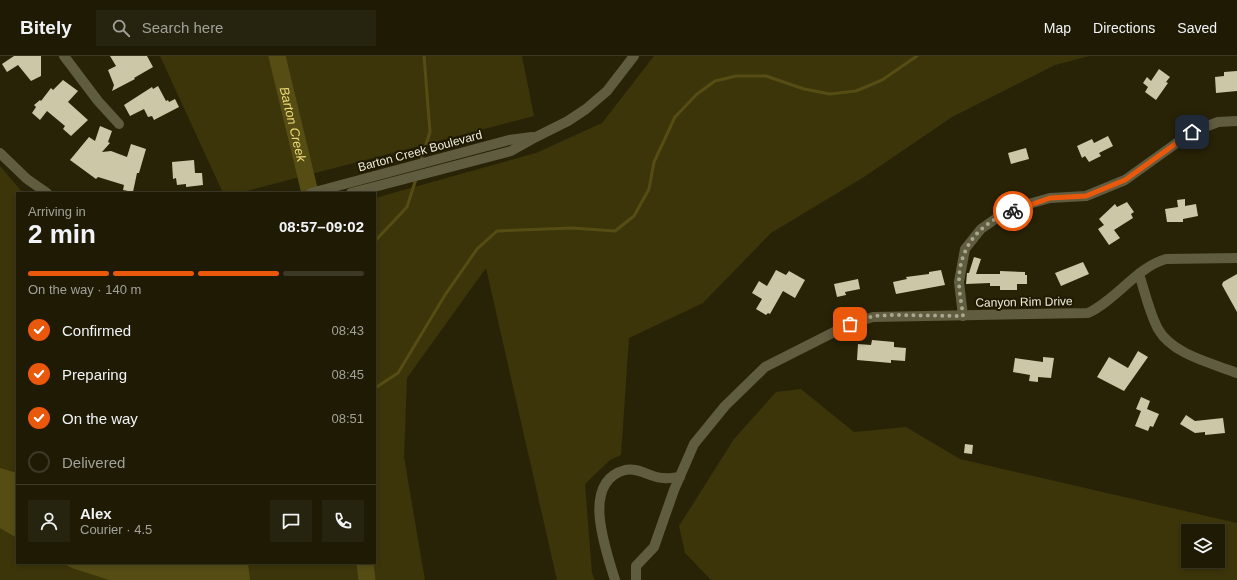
<!DOCTYPE html>
<html lang="en">
<head>
<meta charset="utf-8">
<style>
  :root { --surface:#1e1a04; --page:#26230e; --text:#f1f3f6; --muted:#a1a19a; --line:#3c3826; --accent:#ea580c }
  body { margin:0; font-family:Helvetica,sans-serif; background:var(--page); color:var(--text); height:100vh; display:flex; flex-direction:column; font-size:15px; white-space:nowrap }
  * { box-sizing:border-box; margin:0 }
  p { font-size:13px; color:var(--muted) }
  .icon { flex:none; width:22px; height:22px; fill:none; stroke:currentColor; stroke-width:2; stroke-linecap:round; stroke-linejoin:round }
  .map { position:relative; flex:1; overflow:hidden }
  .side { position:absolute; left:16px; top:136px; width:360px; height:372px; display:flex; flex-direction:column; background:var(--surface); border-radius:0px; box-shadow:0 2px 6px #0003,0 0 0 1px var(--line) }
  .side>* { flex:none }
  .fabs { position:absolute; left:1181px; top:468px; display:grid; gap:8px }
  .fabs a { display:grid; place-items:center; width:44px; height:44px; border-radius:0px; background:var(--surface); box-shadow:0 2px 6px #0003,0 0 0 1px var(--line); font-size:20px }
  .pin { position:absolute; display:grid; place-items:center; width:34px; height:34px; color:#fff; margin:-17px; border-radius:8px; box-shadow:0 2px 6px #0006 }
  .courier { position:absolute; display:grid; place-items:center; width:40px; height:40px; margin:-20px; border:3px solid #ea580c; border-radius:50%; background:#fff; color:#222; box-shadow:0 1px 5px #0007 }
  .summary em { font-style:normal; font-weight:700 }
  .summary div { display:flex; flex-direction:column-reverse }
  .summary { display:flex; align-items:center; justify-content:space-between; height:68px; padding:0 12px }
  h1 { font-size:26px; font-weight:700; line-height:30px }
  .bar { display:grid; grid-template-columns:repeat(4,1fr); gap:6px 4px; align-content:center; height:48px; padding:0 12px }
  .bar i { height:5px; border-radius:3px; background:var(--line) }
  .bar .on { background:var(--accent) }
  .bar p { grid-column:span 4 }
  .line { display:flex; align-items:center; gap:10px; padding:0 12px; border-top:1px solid var(--line) }
  .line div { flex:1 }
  .round { display:grid; place-items:center; flex:none; width:42px; height:42px; border-radius:0px; background:var(--page) }
  ol { padding:0 12px; list-style:none }
  li { display:flex; align-items:center; gap:12px; height:44px }
  li p { margin-inline-start:auto }
  li .icon { padding:4px; border-radius:50%; background:var(--accent); color:#fff; stroke-width:4 }
  li:last-child { color:var(--muted) }
  li i { width:22px; height:22px; border:2px solid var(--line); border-radius:50% }
  header { display:flex; align-items:center; gap:24px; box-sizing:border-box; height:56px; padding:0 20px; background:var(--surface); border-bottom:1px solid var(--line) }
  header strong { font-size:19px }
  nav { display:flex; gap:22px; margin-inline-start:auto; font-size:14px }
  .search { width:280px; height:36px; background:var(--page); display:flex; align-items:center; gap:10px; box-sizing:border-box; padding:0 14px; border-radius:0px; color:var(--muted); font-size:15px }
  .map>svg:first-child { display:block }
  .green { fill:#3c350a; fill-rule:evenodd }
  .water { fill:#564d15 }
  .lines { fill:none; stroke-linecap:round; stroke-linejoin:round }
  .stream { stroke:#564d15; stroke-width:3 }
  .river { stroke:#564d15; stroke-width:17 }
  .building { fill:#ccc7a6 }
  .minor { stroke:#605c40; stroke-width:10 }
  .done { stroke:#a9a690; stroke-width:4; stroke-dasharray:0 7.2 }
  .route { stroke:#ea580c; stroke-width:5 }
  .labels { text-anchor:middle; dominant-baseline:central; stroke-width:4; stroke-linejoin:round; paint-order:stroke }
  .street-label { font-size:12px; fill:#eeecdb; stroke:#1e1900 }
  .water-label { font-size:13px; font-style:italic; fill:#ebd975; stroke:#1e1900 }
</style>
</head>
<body>
<header>
<strong>Bitely</strong>
<div class="search"><svg class="icon" aria-label="search" viewBox="0 0 24 24"><circle cx="10" cy="10" r="6"/><path d="M15 15l6 6"/></svg>Search here</div>
<nav><a>Map</a><a>Directions</a><a>Saved</a></nav>
</header>
<div class="map">
<svg width="1237" height="524" viewBox="0 0 1237 524">
  <rect width="100%" height="100%" fill="#282306"/>
  <g class="green">
    <polygon points="160,0 522,0 534,60 239,137 223,137"/>
    <polygon points="654,0 1089,0 1055,9 952,61 864,121 771,177 703,247 629,282 621,399 610,404 585,428 592,517 595,524 557,524 486,212 407,322 404,401 425,524 0,524 0,110 23,137 17,137 17,507 375,507 375,142 536,97 602,67"/>
    <path d="M801,333l53,43 52,-5 54,32 277,64v57h-526l-26,-27 -6,-27 55,-87 42,-47zM1188,475h30v30h-30z"/>
  </g>
  <g class="water">
    <polygon points="0,412 17,417 17,482 0,472"/>
    <polygon points="63,507 248,507 250,524 109,524 72,512"/>
  </g>
  <g class="lines">
    <g class="stream">
      <polyline points="421,104 430,76 424,0"/>
      <polyline points="375,185 407,151 416,123"/>
      <polyline points="375,332 398,317 445,239 477,193 497,175 572,172 615,175 634,160 649,133 654,106 675,61 697,38 715,25 736,20 766,20 804,33 830,38 856,35 882,24 917,0"/>
    </g>
    <g class="river">
      <path id="s1" d="M277,0l33,137"/>
      <polyline points="365,507 367,524"/>
    </g>
  </g>
  <g class="building">
    <polygon points="14,0 41,0 41,20 31,25 18,9 7,16 2,8"/>
    <polygon points="110,0 147,0 153,11 134,22 135,23 112,35 114,29 108,14 116,10"/>
    <polygon points="1159,13 1170,21 1166,26 1168,27 1156,44 1145,36 1148,31 1143,27 1147,21 1151,25"/>
    <polygon points="1237,15 1237,35 1216,37 1215,21 1224,20 1224,16"/>
    <polygon points="63,24 78,35 68,46 88,64 71,80 63,73 65,70 47,55 40,64 32,57 36,51 34,49 40,44 41,45 51,32 53,34"/>
    <polygon points="158,30 166,45 168,44 169,46 175,43 179,51 154,64 152,60 148,61 144,53 130,60 124,49 152,31 153,33"/>
    <polygon points="100,70 112,75 108,86 110,87 102,96 111,95 127,101 131,88 146,93 139,117 137,117 133,136 123,134 124,129 98,121 96,123 70,104 89,81 95,85"/>
    <polygon points="1108,80 1113,90 1099,97 1101,100 1089,106 1085,100 1082,102 1077,90 1092,83 1094,87"/>
    <polygon points="1026,92 1029,103 1011,108 1008,97"/>
    <polygon points="194,104 195,117 202,117 203,129 186,131 186,128 177,129 176,122 173,123 172,106"/>
    <polygon points="1185,143 1185,150 1196,148 1198,160 1183,163 1183,166 1167,166 1165,153 1178,151 1177,144"/>
    <polygon points="1127,146 1134,156 1131,158 1133,162 1114,174 1120,182 1109,189 1098,173 1104,169 1099,163 1115,148 1117,151"/>
    <polygon points="974,201 981,203 976,218 1000,218 1000,215 1025,216 1025,219 1027,219 1027,228 1017,228 1017,234 1000,234 1000,230 990,230 990,227 966,228 967,217 969,217"/>
    <polygon points="1083,206 1089,218 1061,230 1055,217"/>
    <polygon points="776,214 786,219 789,215 805,224 795,242 783,235 770,258 768,257 766,259 756,253 762,243 752,237 759,225 767,230"/>
    <polygon points="941,214 945,229 896,238 893,226 907,223 906,221 929,218 929,216"/>
    <polygon points="1237,218 1237,256 1222,229 1223,226"/>
    <polygon points="858,223 860,233 845,236 846,239 837,241 834,228"/>
    <polygon points="872,284 894,286 894,291 906,292 905,305 891,304 891,307 857,304 858,288 871,289"/>
    <polygon points="1138,295 1148,301 1124,335 1097,321 1109,301 1128,312"/>
    <polygon points="1043,301 1054,302 1051,322 1038,321 1038,326 1029,325 1030,319 1013,316 1015,302 1043,306"/>
    <polygon points="1141,341 1150,345 1147,353 1159,358 1153,371 1150,370 1148,375 1135,370 1141,355 1136,353"/>
    <polygon points="1186,359 1195,365 1223,362 1225,377 1205,379 1205,376 1195,377 1180,368"/>
    <polygon points="965,388 973,389 972,398 964,397"/>
  </g>
  <g class="lines">
    <g class="minor">
      <polyline points="64,0 98,45 119,68"/>
      <polyline points="0,97 27,123 47,137"/>
      <polyline points="311,137 509,84 532,81"/>
      <polyline points="351,137 511,95 536,81 568,65 586,53 607,35 634,0"/>
      <path d="M1139,218c6,18 10,38 19,55 15,26 54,34 79,44"/>
      <polyline points="963,260 959,226 965,193 981,173 1001,159 1032,147 1050,142 1086,140 1125,124 1192,76 1218,66 1237,65"/>
      <path d="M615,524c-9,-30 -35,-98 10,-110 14,-3 26,8 39,8 5,1 11,-1 16,-1"/>
      <path d="M636,524v-14l18,-19 20,-57 20,-46 31,-38 40,-39 85,-43 23,-7 215,-4c28,-13 49,-46 78,-54l71,-1"/>
    </g>
  </g>
  <g class="lines">
    <path class="done" d="M850,268l23,-8 19,-1 71,1c-1,-11 -4,-23 -4,-34 0,-36 21,-59 54,-71"/>
    <polyline class="route" points="1013,155 1050,142 1086,140 1125,124 1192,76"/>
  </g>
  <g class="labels">
    <g class="street-label">
      <text transform="translate(420 95) rotate(-15)">Barton Creek Boulevard</text>
      <text transform="translate(1024 246) rotate(-1)">Canyon Rim Drive</text>
    </g>
    <g class="water-label">
      <text stroke="none"><textPath href="#s1" startOffset="70">Barton Creek</textPath></text>
    </g>
  </g>
</svg>
<div class="fabs">
<a><svg class="icon" aria-label="layers" viewBox="0 0 24 24"><path d="M12 4l9 5-9 5-9-5zM3 14l9 5 9-5"/></svg></a>
</div>
<div class="pin" style="left:850px;top:268px;background:#ea580c"><svg class="icon" aria-label="bag" viewBox="0 0 24 24"><path d="M5 8h14l-1 12H6zM9 8a3 3 0 0 1 6 0"/></svg></div>
<div class="pin" style="left:1192px;top:76px;background:#1f2937"><svg class="icon" aria-label="home" viewBox="0 0 24 24"><path d="M3 11l9-7 9 7M6 9v11h12V9"/></svg></div>
<div class="courier" style="left:1013px;top:155px"><svg class="icon" aria-label="bike" viewBox="0 0 24 24"><circle cx="6" cy="16" r="4"/><circle cx="18" cy="16" r="4"/><path d="M6 16l4-8h5l3 8M10 8l3 8H6M13 5h3"/></svg></div>
<section class="side">
<div class="summary"><div><h1>2 min</h1><p>Arriving in</p></div><em>08:57–09:02</em></div>
<div class="bar"><i class="on"></i><i class="on"></i><i class="on"></i><i></i><p>On the way · 140 m</p></div>
<ol>
<li><svg class="icon" aria-label="check" viewBox="0 0 24 24"><path d="M5 12l5 5 9-10"/></svg>Confirmed<p>08:43</p></li>
<li><svg class="icon" aria-label="check" viewBox="0 0 24 24"><path d="M5 12l5 5 9-10"/></svg>Preparing<p>08:45</p></li>
<li><svg class="icon" aria-label="check" viewBox="0 0 24 24"><path d="M5 12l5 5 9-10"/></svg>On the way<p>08:51</p></li>
<li><i></i>Delivered</li>
</ol>
<div class="line" style="height:72px"><a class="round"><svg class="icon" aria-label="person" viewBox="0 0 24 24"><circle cx="12" cy="8" r="4"/><path d="M4 21q1-7 8-7t8 7"/></svg></a><div><b>Alex</b><p>Courier · 4.5</p></div><a class="round"><svg class="icon" aria-label="chat" viewBox="0 0 24 24"><path d="M4 5h16v11H9l-5 4z"/></svg></a><a class="round"><svg class="icon" aria-label="phone" viewBox="0 0 24 24"><path d="M5 4h4l2 5-3 2q2 4 5 5l2-3 5 2v4C11 20 4 13 5 4z"/></svg></a></div>
</section>
</div>
</body>
</html>
